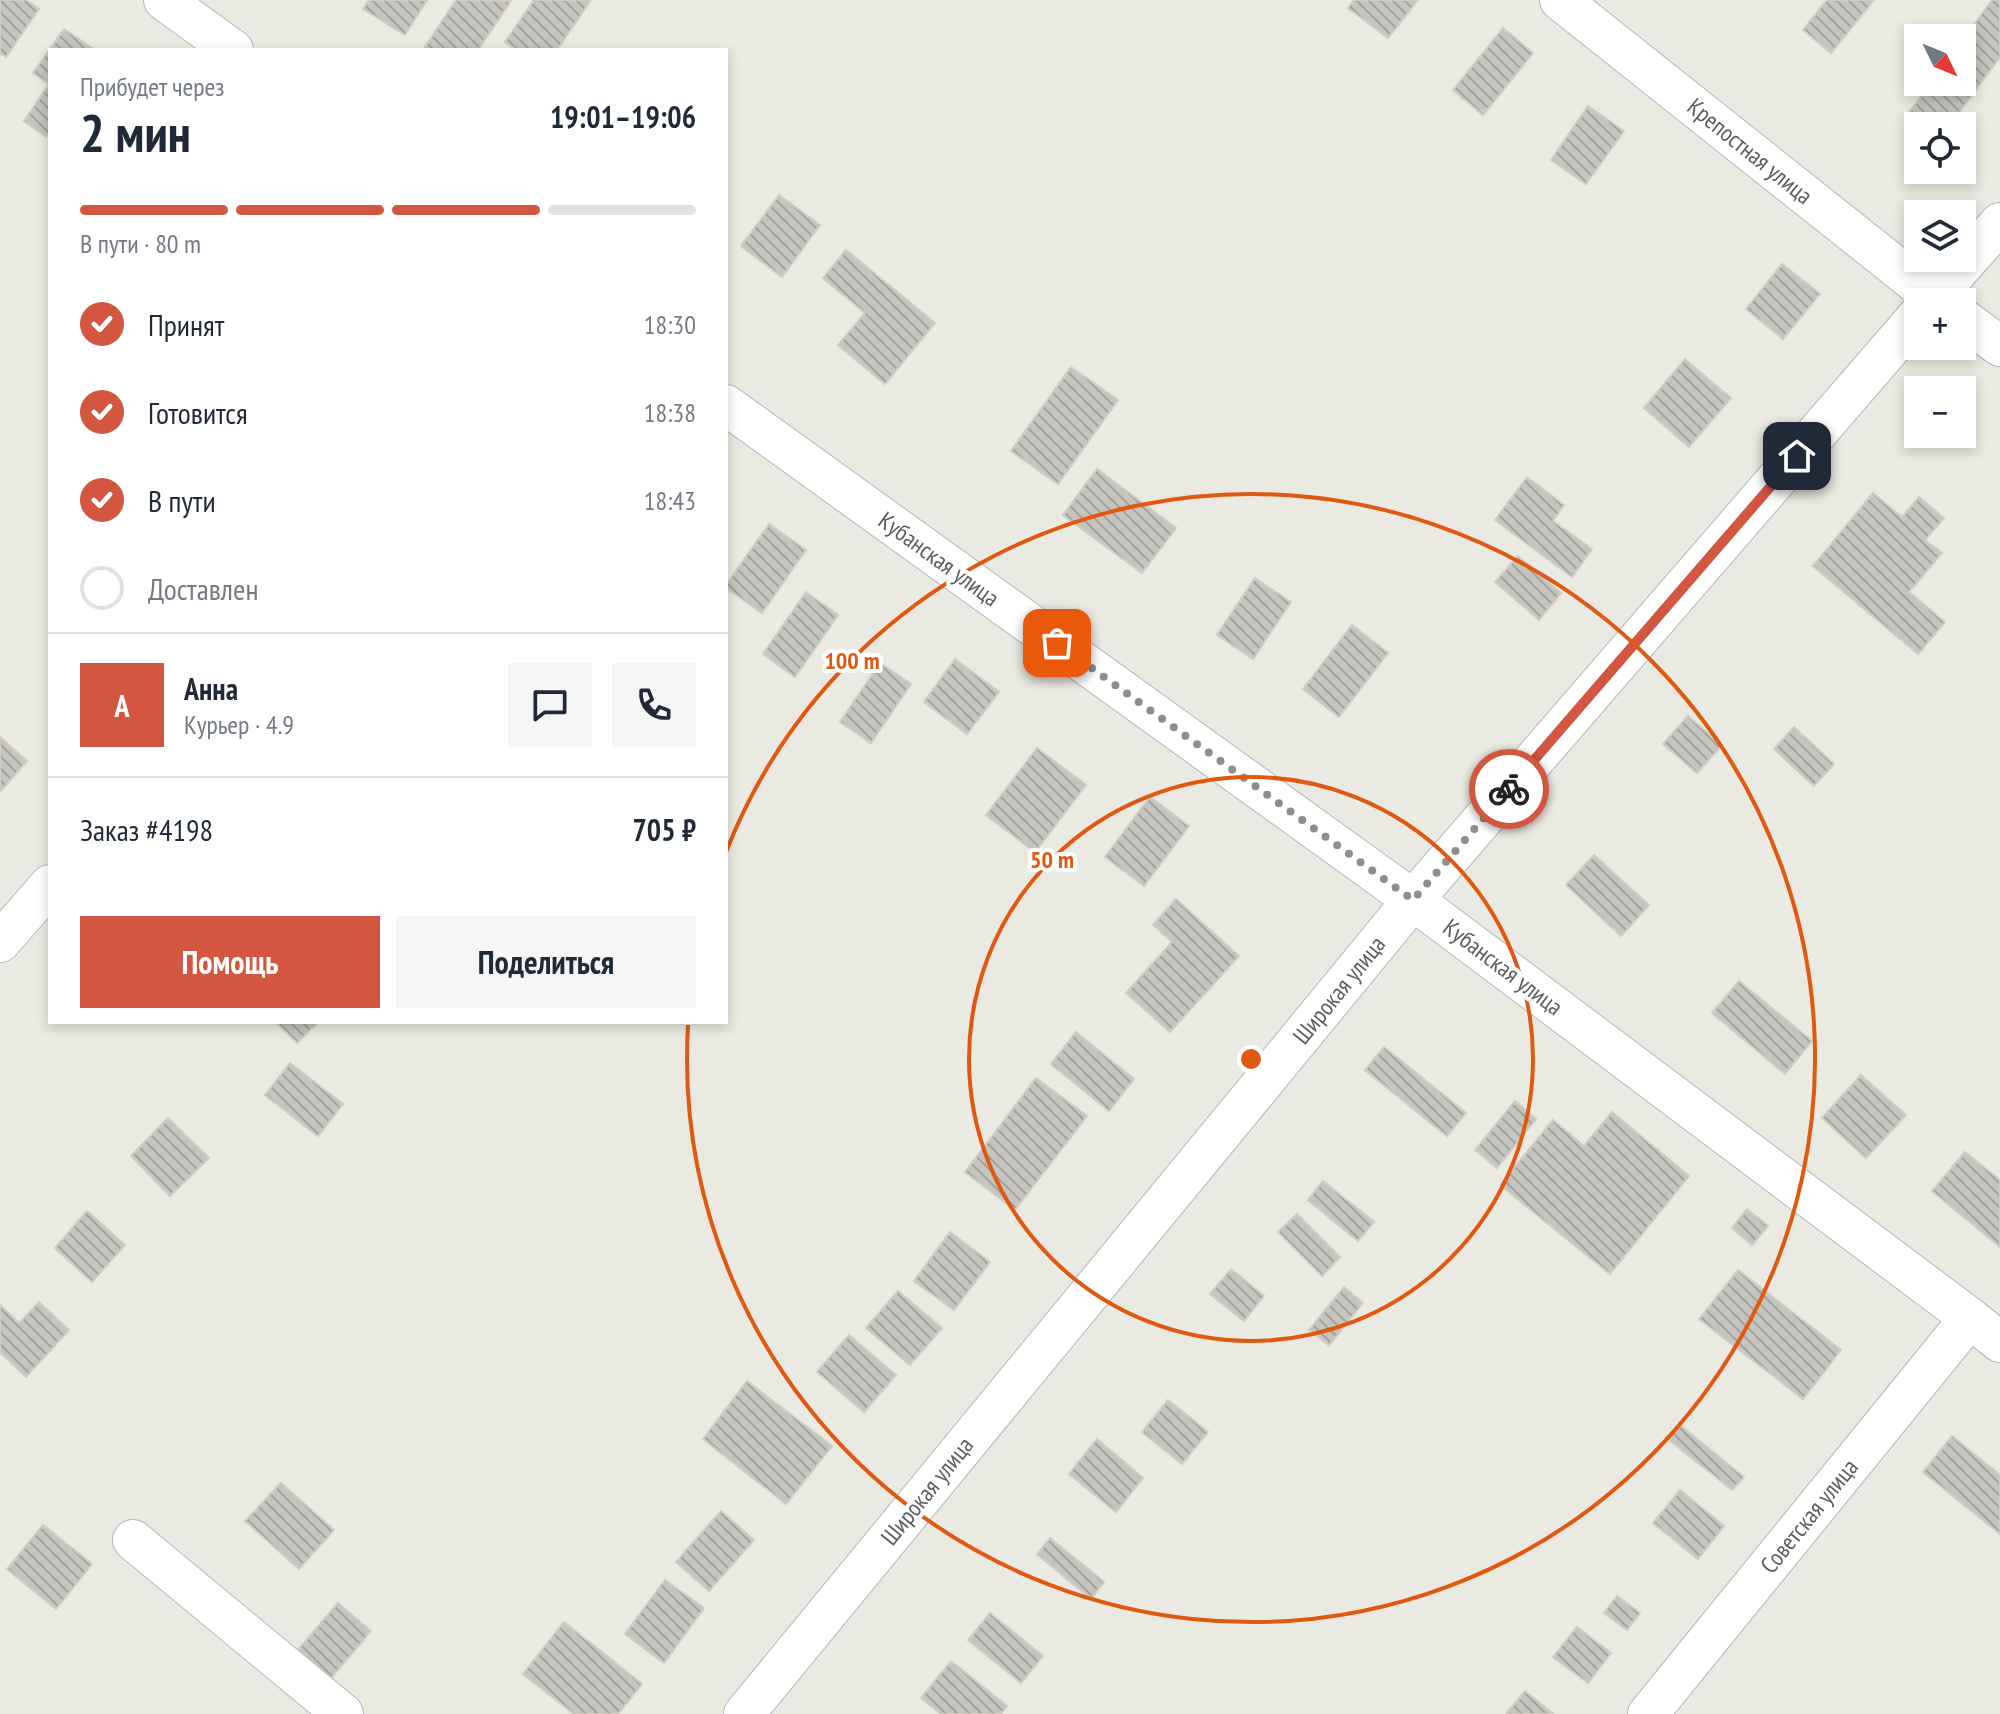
<!DOCTYPE html>
<html lang="ru">
<head>
<meta charset="utf-8">
<style>
  :root { --surface:#fff; --page:#f6f6f7; --text:#1f2937; --muted:#747a83; --line:#e0e1e3; --accent:#d35640 }
  body { margin:0; font-family:"PT Sans Narrow",sans-serif; background:var(--page); color:var(--text); height:100vh; display:flex; flex-direction:column; font-size:30px; white-space:nowrap }
  * { box-sizing:border-box; margin:0 }
  p { font-size:26px; color:var(--muted) }
  .icon { flex:none; width:44px; height:44px; fill:none; stroke:currentColor; stroke-width:2; stroke-linecap:round; stroke-linejoin:round }
  .map { position:relative; flex:1; overflow:hidden }
  .details { position:absolute; left:48px; top:48px; width:680px; height:976px; display:flex; flex-direction:column; background:var(--surface); border-radius:0px; box-shadow:0 4px 12px #0003 }
  .details>* { flex:none }
  .needle { width:52px; rotate:133deg }
  .buttons { position:absolute; left:1904px; top:24px; display:grid; gap:16px }
  .buttons a { display:grid; place-items:center; width:72px; height:72px; border-radius:0px; background:var(--surface); box-shadow:0 4px 12px #0003; font-size:40px }
  .pin { position:absolute; display:grid; place-items:center; width:68px; height:68px; color:#fff; margin:-34px; border-radius:16px; box-shadow:0 4px 12px #0006 }
  .courier { position:absolute; display:grid; place-items:center; width:80px; height:80px; margin:-40px; border:6px solid #d35640; border-radius:50%; background:#fff; color:#222; box-shadow:0 2px 10px #0007 }
  .summary em { font-style:normal; font-weight:700 }
  .summary div { display:flex; flex-direction:column-reverse }
  .summary { display:flex; align-items:center; justify-content:space-between; height:136px; padding:0 32px }
  h1 { font-size:52px; font-weight:700; line-height:60px }
  .bar { display:grid; grid-template-columns:repeat(4,1fr); gap:12px 8px; align-content:center; height:96px; padding:0 32px }
  .bar i { height:10px; border-radius:6px; background:var(--line) }
  .bar .active { background:var(--accent) }
  .bar p { grid-column:span 4 }
  .line { display:flex; align-items:center; gap:20px; padding:0 32px; border-top:2px solid var(--line) }
  .line div { flex:1 }
  .round { display:grid; place-items:center; flex:none; width:84px; height:84px; border-radius:0px; background:var(--page) }
  ol { padding:0 32px; list-style:none }
  li { display:flex; align-items:center; gap:24px; height:88px }
  li p { margin-inline-start:auto }
  li .icon { padding:8px; border-radius:50%; background:var(--accent); color:#fff; stroke-width:4 }
  li:last-child { color:var(--muted) }
  li i { width:44px; height:44px; border:4px solid var(--line); border-radius:50% }
  .button { display:flex; gap:16px; margin-top:auto; padding:16px 32px }
  .button a { flex:1; height:92px; border-radius:0px; background:var(--accent); color:#fff; font-size:32px; font-weight:700; line-height:92px; text-align:center }
  .button a+a { background:var(--page); color:var(--text) }
  .map>svg:first-child { display:block }
  .building { fill:url(#building-back-hatch); stroke:#cfccc1; stroke-width:2 }
  .lines { fill:none; stroke-linecap:round; stroke-linejoin:round }
  .minor-casing { stroke:#b4b7bb; stroke-width:42 }
  .minor { stroke:#fff; stroke-width:40 }
  .done { stroke:#8d8e8e; stroke-width:8; stroke-dasharray:0 14.4 }
  .route { stroke:#d35640; stroke-width:10 }
  .ring { fill:none; stroke:#e15910; stroke-width:4 }
  .labels { text-anchor:middle; dominant-baseline:central; stroke-width:8; stroke-linejoin:round; paint-order:stroke }
  .street-label { font-size:24px; fill:#5a5d61; stroke:#fff }
  .centre { fill:#e15910; stroke:#fff; stroke-width:4 }
  .ring-label { font-size:24px; text-anchor:middle; font-weight:bold; fill:#e15910; stroke:#fff; stroke-width:8; stroke-linejoin:round; paint-order:stroke }
</style>
</head>
<body>
<div class="map">
<svg width="2000" height="1714" viewBox="0 0 2000 1714">
  <defs>
    <pattern id="building-back-hatch" width="6" height="6" patternUnits="userSpaceOnUse" patternTransform="scale(2)"><rect width="6" height="6" fill="#c6c4be"/><path d="M-1 5l2 2M0 0l6 6M5-1l2 2" fill="none" stroke="#a4a29e"/></pattern>
  </defs>
  <rect width="100%" height="100%" fill="#ebeae2"/>
  <g class="building">
    <polygon points="0,0 26,0 39,9 6,57 0,53"/>
    <polygon points="369,0 427,0 405,35 363,9"/>
    <polygon points="456,0 511,1 478,50 423,50"/>
    <polygon points="534,0 591,0 557,50 517,50 505,42"/>
    <polygon points="1354,0 1418,0 1388,38 1348,8"/>
    <polygon points="1827,0 1874,0 1831,53 1803,30"/>
    <polygon points="1992,0 2000,0 2000,57 1949,126 1919,126 1906,116 1932,82 1962,82 1962,41"/>
    <polygon points="1503,28 1533,53 1483,115 1453,90"/>
    <polygon points="64,29 95,50 50,50 50,131 46,137 24,121 49,84 33,73"/>
    <polygon points="1588,106 1624,131 1586,184 1551,160"/>
    <polygon points="779,195 820,225 782,277 741,246"/>
    <polygon points="846,250 935,323 885,384 838,345 865,313 823,278"/>
    <polygon points="1782,264 1820,294 1783,339 1746,309"/>
    <polygon points="1685,359 1731,398 1689,447 1644,408"/>
    <polygon points="1071,367 1118,400 1058,484 1011,451"/>
    <polygon points="1097,469 1176,528 1142,573 1063,515"/>
    <polygon points="1527,477 1564,505 1553,521 1592,549 1572,577 1495,520"/>
    <polygon points="1873,493 1902,517 1919,497 1944,518 1925,540 1942,553 1909,592 1945,622 1918,654 1813,566"/>
    <polygon points="769,524 806,550 762,613 726,588 726,585"/>
    <polygon points="1518,556 1561,593 1539,620 1495,582"/>
    <polygon points="1255,578 1291,602 1253,659 1217,635"/>
    <polygon points="806,592 838,615 795,677 763,654"/>
    <polygon points="1352,625 1388,653 1339,717 1303,689"/>
    <polygon points="955,659 999,692 967,734 924,702"/>
    <polygon points="880,663 911,684 871,743 840,722"/>
    <polygon points="1688,716 1722,745 1697,773 1663,744"/>
    <polygon points="1794,727 1834,764 1814,786 1774,749"/>
    <polygon points="0,737 27,761 0,792"/>
    <polygon points="1037,748 1086,785 1035,852 986,815"/>
    <polygon points="1150,797 1189,826 1144,886 1105,857"/>
    <polygon points="1594,855 1649,905 1621,936 1566,885"/>
    <polygon points="1176,899 1239,956 1170,1032 1126,993 1172,942 1153,925"/>
    <polygon points="1739,981 1812,1041 1785,1074 1712,1013"/>
    <polygon points="276,1022 318,1022 297,1043"/>
    <polygon points="1076,1032 1134,1079 1109,1111 1051,1064"/>
    <polygon points="1384,1047 1466,1113 1447,1136 1365,1070"/>
    <polygon points="290,1063 343,1104 318,1136 265,1095"/>
    <polygon points="1861,1075 1906,1115 1866,1158 1822,1118"/>
    <polygon points="1036,1078 1087,1116 1015,1210 965,1172"/>
    <polygon points="1515,1101 1536,1119 1497,1168 1475,1150"/>
    <polygon points="1612,1112 1689,1176 1610,1274 1500,1185 1553,1120 1584,1146"/>
    <polygon points="168,1118 209,1158 170,1196 131,1156"/>
    <polygon points="1965,1152 2000,1180 2000,1247 1932,1191"/>
    <polygon points="1323,1181 1374,1222 1358,1241 1308,1200"/>
    <polygon points="1747,1209 1768,1226 1752,1245 1732,1228"/>
    <polygon points="87,1211 125,1245 92,1282 55,1248"/>
    <polygon points="1297,1214 1340,1257 1322,1276 1278,1232"/>
    <polygon points="950,1232 990,1262 954,1310 914,1281"/>
    <polygon points="1231,1269 1264,1296 1244,1321 1210,1294"/>
    <polygon points="1738,1270 1841,1350 1803,1399 1699,1319"/>
    <polygon points="1344,1287 1363,1303 1329,1345 1309,1330"/>
    <polygon points="898,1291 942,1328 910,1365 866,1328"/>
    <polygon points="39,1302 69,1330 26,1377 0,1352 0,1305 19,1323"/>
    <polygon points="849,1335 896,1375 864,1412 817,1372"/>
    <polygon points="747,1381 832,1446 786,1504 703,1439"/>
    <polygon points="1168,1400 1208,1432 1182,1464 1142,1432"/>
    <polygon points="1680,1425 1744,1477 1732,1490 1668,1439"/>
    <polygon points="1952,1436 2000,1475 2000,1534 1923,1472"/>
    <polygon points="1097,1439 1143,1478 1116,1512 1069,1474"/>
    <polygon points="281,1483 334,1530 299,1569 245,1521"/>
    <polygon points="1680,1490 1724,1526 1698,1559 1653,1523"/>
    <polygon points="721,1511 754,1540 709,1591 676,1562"/>
    <polygon points="43,1525 92,1564 56,1609 7,1569"/>
    <polygon points="1050,1538 1104,1582 1091,1599 1037,1554"/>
    <polygon points="665,1580 704,1608 664,1663 625,1634"/>
    <polygon points="1617,1596 1640,1613 1627,1630 1604,1613"/>
    <polygon points="338,1603 371,1631 331,1678 298,1650"/>
    <polygon points="990,1613 1043,1656 1021,1683 968,1640"/>
    <polygon points="564,1622 642,1684 618,1714 574,1714 523,1674"/>
    <polygon points="1577,1627 1611,1653 1588,1683 1553,1657"/>
    <polygon points="951,1661 1007,1706 1001,1714 941,1714 921,1698"/>
    <polygon points="1525,1691 1553,1714 1506,1714"/>
  </g>
  <g class="lines">
    <defs>
      <g id="minor">
        <polyline points="164,0 233,50"/>
        <polyline points="1560,0 1940,302"/>
        <polyline points="1930,302 2000,223"/>
        <polyline points="1962,318 2000,346"/>
        <polyline points="726,405 1413,900 1970,1318 2000,1342"/>
        <polyline points="0,942 50,885"/>
        <polyline points="133,1540 343,1714"/>
        <polyline points="744,1714 1413,900 1918,316"/>
        <polyline points="1648,1714 1970,1318"/>
      </g>
    </defs>
    <use href="#minor" class="minor-casing"/>
    <use href="#minor" class="minor"/>
  </g>
  <g class="lines">
    <polyline class="done" points="1057,643 1413,900 1509,789"/>
    <polyline class="route" points="1509,789 1797,456"/>
  </g>
  <g class="ring">
    <circle cx="1251" cy="1059" r="282"/>
    <path d="M726 852A564 564 0 1 1 688 1025"/>
  </g>
  <g class="labels">
    <g class="street-label">
      <text transform="translate(1750 151) rotate(39)">Крепостная улица</text>
      <text transform="translate(939 559) rotate(36)">Кубанская улица</text>
      <text transform="translate(1503 967) rotate(37)">Кубанская улица</text>
      <text transform="translate(1339 990) rotate(-51)">Широкая улица</text>
      <text transform="translate(927 1491) rotate(-51)">Широкая улица</text>
      <text transform="translate(1809 1516) rotate(-51)">Советская улица</text>
    </g>
  </g>
  <circle cx="1251" cy="1059" r="12" class="centre"/>
  <g class="ring-label">
    <text x="852" y="669">100 m</text>
    <text x="1052" y="868">50 m</text>
  </g>
</svg>
<div class="buttons">
<a><svg class="needle" viewBox="-14 -14 28 28"><path d="M0-13l5 13h-10z" fill="#e53935"/><path d="M0 13l5-13h-10z" fill="#747a83"/></svg></a>
<a><svg class="icon" aria-label="locate" viewBox="0 0 24 24"><circle cx="12" cy="12" r="6"/><path d="M12 2v4M12 18v4M2 12h4M18 12h4"/></svg></a>
<a><svg class="icon" aria-label="layers" viewBox="0 0 24 24"><path d="M12 4l9 5-9 5-9-5zM3 14l9 5 9-5"/></svg></a>
<a>+</a>
<a>−</a>
</div>
<div class="pin" style="left:1057px;top:643px;background:#ea580c"><svg class="icon" aria-label="bag" viewBox="0 0 24 24"><path d="M5 8h14l-1 12H6zM9 8a3 3 0 0 1 6 0"/></svg></div>
<div class="pin" style="left:1797px;top:456px;background:#1f2937"><svg class="icon" aria-label="home" viewBox="0 0 24 24"><path d="M3 11l9-7 9 7M6 9v11h12V9"/></svg></div>
<div class="courier" style="left:1509px;top:789px"><svg class="icon" aria-label="bike" viewBox="0 0 24 24"><circle cx="6" cy="16" r="4"/><circle cx="18" cy="16" r="4"/><path d="M6 16l4-8h5l3 8M10 8l3 8H6M13 5h3"/></svg></div>
<section class="details">
<div class="summary"><div><h1>2 мин</h1><p>Прибудет через</p></div><em>19:01–19:06</em></div>
<div class="bar"><i class="active"></i><i class="active"></i><i class="active"></i><i></i><p>В пути · 80 m</p></div>
<ol>
<li><svg class="icon" aria-label="check" viewBox="0 0 24 24"><path d="M5 12l5 5 9-10"/></svg>Принят<p>18:30</p></li>
<li><svg class="icon" aria-label="check" viewBox="0 0 24 24"><path d="M5 12l5 5 9-10"/></svg>Готовится<p>18:38</p></li>
<li><svg class="icon" aria-label="check" viewBox="0 0 24 24"><path d="M5 12l5 5 9-10"/></svg>В пути<p>18:43</p></li>
<li><i></i>Доставлен</li>
</ol>
<div class="line" style="height:144px"><b class="round" style="background:var(--accent);color:#fff">А</b><div><b>Анна</b><p>Курьер · 4.9</p></div><a class="round"><svg class="icon" aria-label="chat" viewBox="0 0 24 24"><path d="M4 5h16v11H9l-5 4z"/></svg></a><a class="round"><svg class="icon" aria-label="phone" viewBox="0 0 24 24"><path d="M5 4h4l2 5-3 2q2 4 5 5l2-3 5 2v4C11 20 4 13 5 4z"/></svg></a></div>
<div class="line" style="height:104px"><div>Заказ #4198</div><b>705 ₽</b></div>
<div class="button"><a>Помощь</a><a>Поделиться</a></div>
</section>
</div>
</body>
</html>
